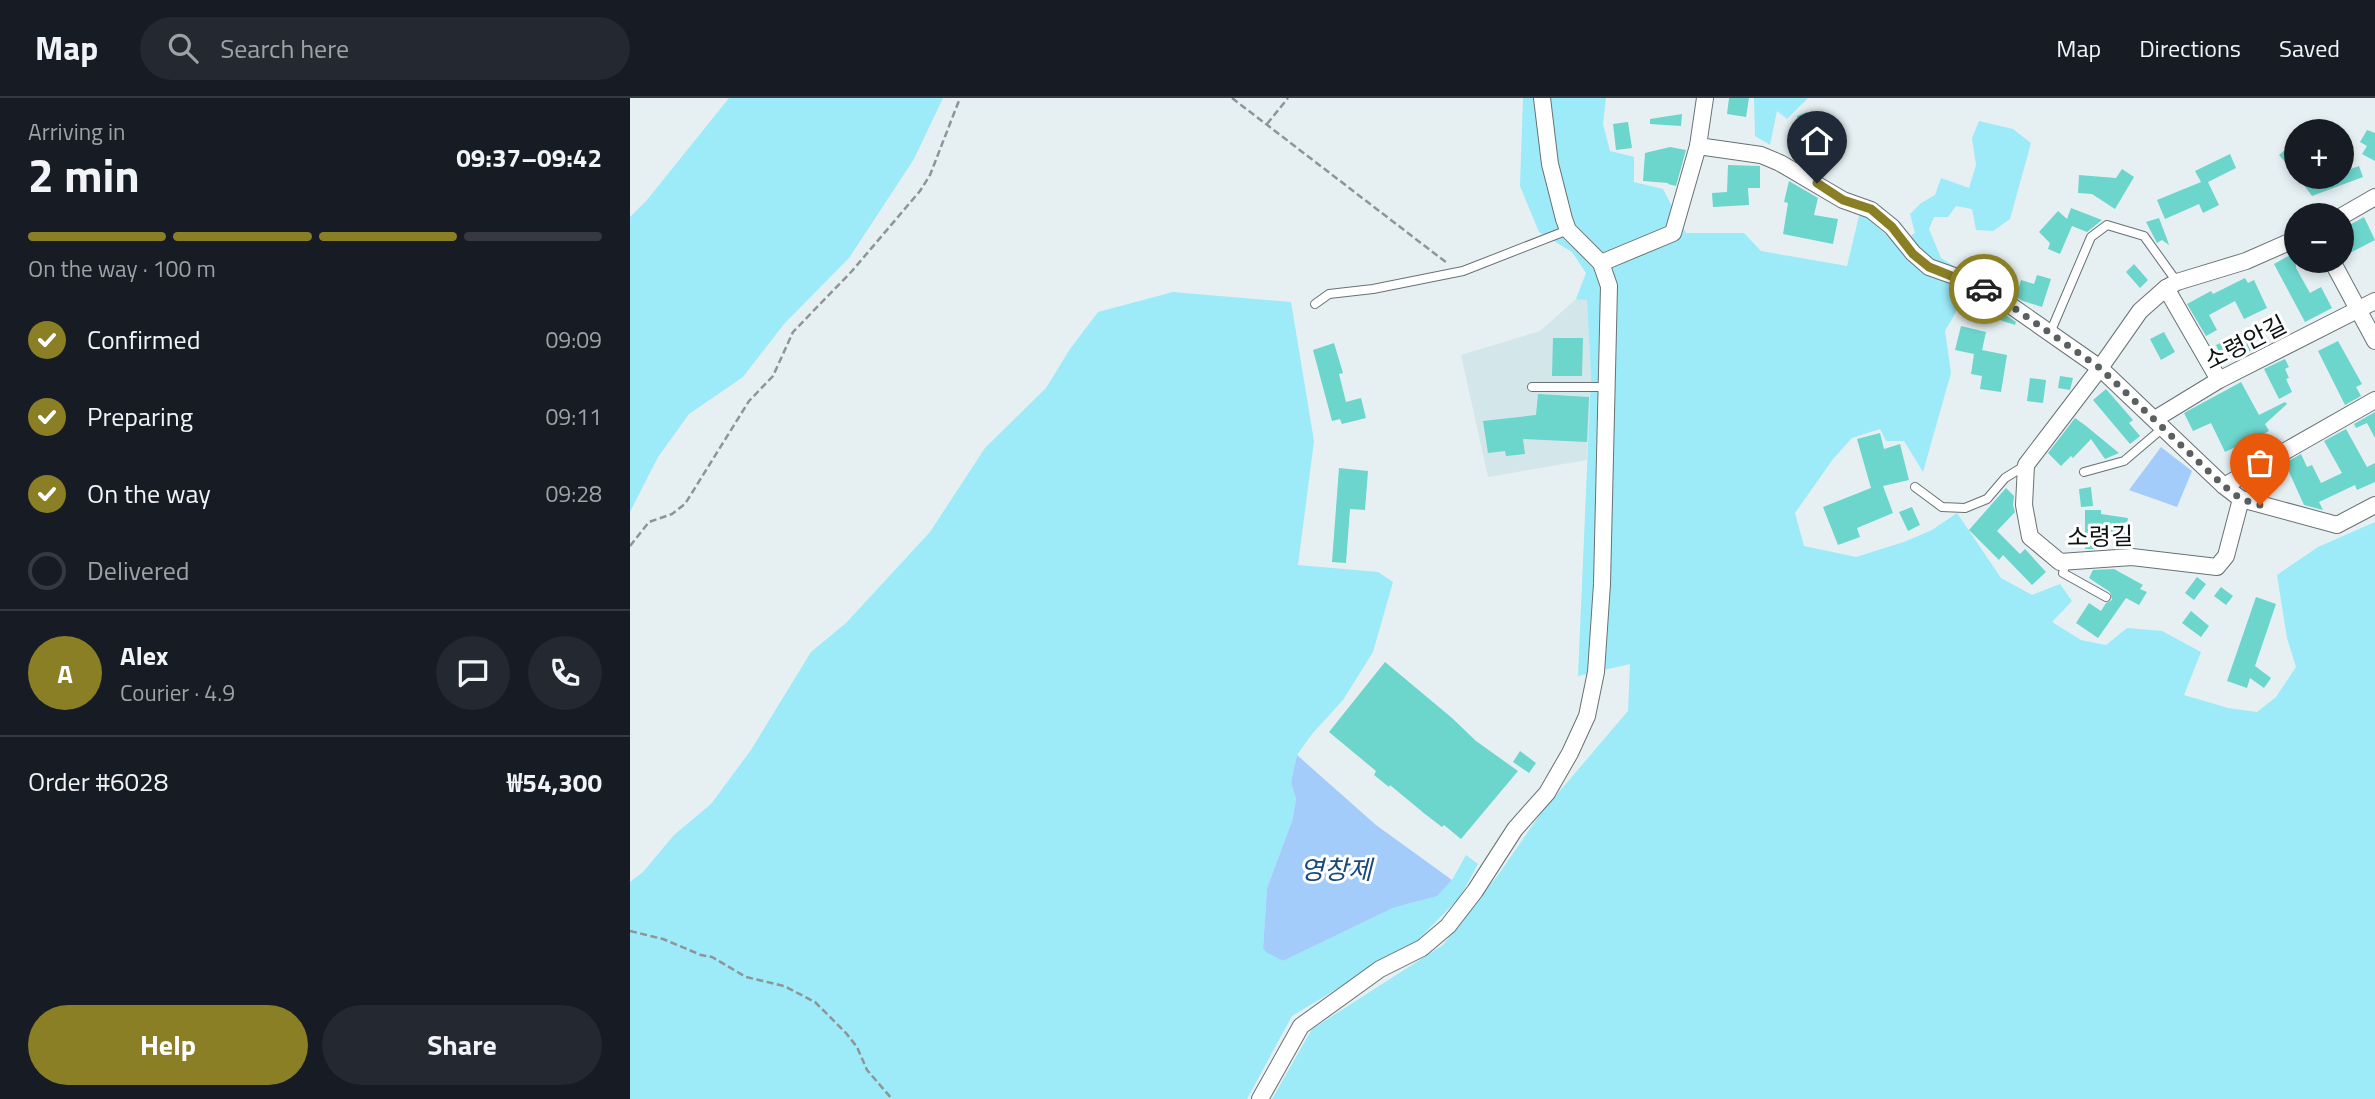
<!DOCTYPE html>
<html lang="en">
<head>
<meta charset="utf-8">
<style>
  :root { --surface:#171b24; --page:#242831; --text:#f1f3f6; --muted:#9ea1a6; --line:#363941; --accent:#8b7f26 }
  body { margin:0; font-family:"Titillium Web","Noto Sans KR",sans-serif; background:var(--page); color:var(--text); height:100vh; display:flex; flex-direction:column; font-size:26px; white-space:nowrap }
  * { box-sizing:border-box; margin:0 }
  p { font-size:23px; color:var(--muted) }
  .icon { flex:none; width:38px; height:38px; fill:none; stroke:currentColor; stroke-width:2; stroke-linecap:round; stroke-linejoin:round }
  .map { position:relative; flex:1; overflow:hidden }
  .details { display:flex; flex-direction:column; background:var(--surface); width:630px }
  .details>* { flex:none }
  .controls { position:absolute; left:1654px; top:21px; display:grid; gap:14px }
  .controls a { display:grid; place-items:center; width:70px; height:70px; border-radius:50%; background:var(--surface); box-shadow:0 4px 10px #0003; font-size:35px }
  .pin { position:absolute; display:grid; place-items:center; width:60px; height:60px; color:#fff; margin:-72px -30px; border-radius:50% 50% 50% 0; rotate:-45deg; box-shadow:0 0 7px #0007 }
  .pin .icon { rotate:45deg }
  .courier { position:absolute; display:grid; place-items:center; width:70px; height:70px; margin:-35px; border:5px solid #8b7f26; border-radius:50%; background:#fff; color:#222; box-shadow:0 2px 9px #0007 }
  .summary em { font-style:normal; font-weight:700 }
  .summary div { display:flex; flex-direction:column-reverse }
  .summary { display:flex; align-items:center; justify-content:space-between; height:119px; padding:0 28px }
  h1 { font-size:46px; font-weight:700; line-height:52px }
  .bar { display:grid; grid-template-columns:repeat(4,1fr); gap:10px 7px; align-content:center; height:84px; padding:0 28px }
  .bar i { height:9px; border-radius:5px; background:var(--line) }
  .bar .on { background:var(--accent) }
  .bar p { grid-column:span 4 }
  .line { display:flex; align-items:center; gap:18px; padding:0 28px; border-top:2px solid var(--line) }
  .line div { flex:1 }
  .round { display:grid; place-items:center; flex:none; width:74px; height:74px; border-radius:37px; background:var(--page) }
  ol { padding:0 28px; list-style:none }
  li { display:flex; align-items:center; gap:21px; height:77px }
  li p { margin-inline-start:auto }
  li .icon { padding:7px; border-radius:50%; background:var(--accent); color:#fff; stroke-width:4 }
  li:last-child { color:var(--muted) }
  li i { width:38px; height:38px; border:4px solid var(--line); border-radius:50% }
  .button { display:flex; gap:14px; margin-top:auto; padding:14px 28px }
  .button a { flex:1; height:80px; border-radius:42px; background:var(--accent); color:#fff; font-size:28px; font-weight:700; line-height:80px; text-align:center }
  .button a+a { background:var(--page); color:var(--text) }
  header { display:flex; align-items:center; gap:42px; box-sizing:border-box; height:98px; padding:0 35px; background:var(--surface); border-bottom:2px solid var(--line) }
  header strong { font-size:33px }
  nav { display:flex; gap:38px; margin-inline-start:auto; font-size:24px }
  .search { width:490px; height:63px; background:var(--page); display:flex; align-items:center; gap:18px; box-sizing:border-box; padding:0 24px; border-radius:38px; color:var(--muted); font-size:26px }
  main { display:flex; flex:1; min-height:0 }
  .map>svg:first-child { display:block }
  .built { fill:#d3e6ea }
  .green { fill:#9deaf8 }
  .water { fill:#a4ccfb }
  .building { fill:#6cd5cc }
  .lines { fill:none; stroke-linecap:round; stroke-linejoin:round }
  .service-casing { stroke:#687173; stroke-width:10 }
  .minor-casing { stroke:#687173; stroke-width:18 }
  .path { stroke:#8e9596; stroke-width:2.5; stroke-dasharray:7 3.5; stroke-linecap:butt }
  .service { stroke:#fff; stroke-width:8 }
  .minor { stroke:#fff; stroke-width:16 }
  .done { stroke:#5a6060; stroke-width:7; stroke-dasharray:0 12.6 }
  .route { stroke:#8b7f26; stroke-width:9 }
  .labels { text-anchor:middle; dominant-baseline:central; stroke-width:6; stroke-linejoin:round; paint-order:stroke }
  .street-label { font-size:24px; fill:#0e1212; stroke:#fff }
  .water-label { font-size:26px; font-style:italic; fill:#174a7e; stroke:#fff }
</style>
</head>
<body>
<header>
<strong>Map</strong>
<div class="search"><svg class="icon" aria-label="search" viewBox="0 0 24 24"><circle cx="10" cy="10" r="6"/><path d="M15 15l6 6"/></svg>Search here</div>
<nav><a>Map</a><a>Directions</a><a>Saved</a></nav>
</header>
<main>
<section class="details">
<div class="summary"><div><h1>2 min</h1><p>Arriving in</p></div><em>09:37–09:42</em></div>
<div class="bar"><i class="on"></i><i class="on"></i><i class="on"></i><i></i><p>On the way · 100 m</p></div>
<ol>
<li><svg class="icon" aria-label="check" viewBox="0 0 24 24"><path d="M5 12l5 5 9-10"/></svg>Confirmed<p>09:09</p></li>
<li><svg class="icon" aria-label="check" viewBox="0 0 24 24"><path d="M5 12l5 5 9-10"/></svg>Preparing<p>09:11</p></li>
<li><svg class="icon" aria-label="check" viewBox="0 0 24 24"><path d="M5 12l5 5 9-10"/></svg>On the way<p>09:28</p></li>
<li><i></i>Delivered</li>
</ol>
<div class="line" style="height:126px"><b class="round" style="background:var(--accent);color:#fff">A</b><div><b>Alex</b><p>Courier · 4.9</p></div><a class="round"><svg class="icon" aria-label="chat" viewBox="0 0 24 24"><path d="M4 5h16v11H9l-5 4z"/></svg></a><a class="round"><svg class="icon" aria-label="phone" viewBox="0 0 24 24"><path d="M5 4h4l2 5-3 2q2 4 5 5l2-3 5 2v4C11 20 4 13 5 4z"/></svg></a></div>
<div class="line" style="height:91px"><div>Order #6028</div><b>₩54,300</b></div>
<div class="button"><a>Help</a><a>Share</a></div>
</section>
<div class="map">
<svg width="1745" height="1001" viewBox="0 0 1745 1001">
  <rect width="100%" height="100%" fill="#e6f0f2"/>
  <polygon class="built" points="946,201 957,201 961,279 957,362 858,379 831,257 910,233"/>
  <g class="green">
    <polygon points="99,0 313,0 284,61 219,160 154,226 113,279 59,316 28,359 0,414 0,119 17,102"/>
    <polygon points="893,0 976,0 973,26 980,53 1004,59 1004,84 1033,91 1056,135 1114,135 1131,153 1217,168 1230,114 1268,147 1285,135 1280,116 1291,105 1305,97 1311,80 1339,90 1346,67 1342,40 1349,23 1383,31 1401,45 1380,121 1363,133 1346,132 1342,111 1326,108 1318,119 1304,119 1299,131 1311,160 1345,181 1315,233 1321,275 1293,374 1274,343 1256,343 1250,331 1222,340 1203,361 1165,415 1174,448 1226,459 1274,444 1302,432 1327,415 1371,480 1402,497 1430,486 1442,503 1422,524 1451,542 1476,547 1497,530 1532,533 1571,554 1554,597 1598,610 1627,614 1646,599 1666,569 1657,540 1647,477 1688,449 1745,424 1745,1001 642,1001 682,931 813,847 868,777 911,715 998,613 1000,566 948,578 961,279 957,202 946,201 956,175 942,154 909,134 890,88"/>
    <polygon points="1124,0 1178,0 1157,21 1147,13 1140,47 1125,38"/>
    <polygon points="543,194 661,204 684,343 668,467 748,474 763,484 743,554 713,602 682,636 667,657 661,684 666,701 662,723 637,790 633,850 653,863 763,810 806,798 822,782 836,757 848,766 830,799 787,843 662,918 617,1001 0,1001 0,784 13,774 44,737 81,706 121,652 181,554 216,525 300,434 355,350 416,290 440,251 468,214"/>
  </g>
  <g class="water">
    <polygon points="1531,349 1562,373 1547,409 1499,392"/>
    <polygon points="667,657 746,727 822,782 807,798 763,810 653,863 636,854 633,850 637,790 662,723 666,701 661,684"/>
  </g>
  <g class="building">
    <polygon points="1099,0 1119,0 1116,19 1097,16"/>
    <polygon points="1177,14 1184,20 1183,28 1176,33 1167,27 1167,18"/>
    <polygon points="1052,16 1051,28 1020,26 1020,21"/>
    <polygon points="998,24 1002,50 986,52 983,26"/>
    <polygon points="1737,32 1745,35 1745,63 1732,56 1737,48 1730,44"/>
    <polygon points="1659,48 1666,56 1666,77 1649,57"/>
    <polygon points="1040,49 1056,52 1046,88 1038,86 1038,85 1013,83 1015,55"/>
    <polygon points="1600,56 1606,70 1578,84 1589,107 1573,115 1569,106 1535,121 1527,102 1571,84 1565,73"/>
    <polygon points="1098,67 1130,68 1130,90 1118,90 1119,107 1083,109 1082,95 1097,94"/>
    <polygon points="1729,68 1733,79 1682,98 1668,79 1712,79 1712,74"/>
    <polygon points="1492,71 1504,79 1485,111 1462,96 1448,95 1449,77 1486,80"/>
    <polygon points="1159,83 1188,100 1184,117 1208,121 1203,146 1153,136 1158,105 1154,104"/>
    <polygon points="1441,110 1472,122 1457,134 1442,128 1430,156 1418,151 1420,145 1409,134 1428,113 1437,121"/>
    <polygon points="1734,119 1745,142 1712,159 1712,131"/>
    <polygon points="1529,120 1537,141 1539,147 1532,142 1527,145 1516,124"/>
    <polygon points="1666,154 1666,170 1680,195 1691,189 1702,210 1675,224 1644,166"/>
    <polygon points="1504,166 1518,182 1510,190 1496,174"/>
    <polygon points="1407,177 1421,181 1412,209 1393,203 1386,199 1391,182 1404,186"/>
    <polygon points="1615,180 1618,185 1624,182 1637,210 1614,221 1605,203 1579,217 1587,232 1576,238 1557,206 1581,193 1583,196"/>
    <polygon points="1367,211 1386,224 1385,227 1364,220"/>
    <polygon points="1331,228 1356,234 1352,252 1377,257 1371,294 1350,291 1352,278 1341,276 1344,256 1325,252"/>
    <polygon points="1617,232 1626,250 1594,265 1586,247"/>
    <polygon points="1534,234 1545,254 1531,262 1520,241"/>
    <polygon points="923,240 953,240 952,278 922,278"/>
    <polygon points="1708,243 1732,286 1726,289 1731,298 1715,307 1688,253"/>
    <polygon points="704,245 713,275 709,276 716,304 731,300 736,320 712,326 710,321 702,323 683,252"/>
    <polygon points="1655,261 1659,269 1655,271 1659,280 1656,281 1662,294 1649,301 1634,271"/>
    <polygon points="1430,278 1443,280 1440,292 1428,290"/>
    <polygon points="1400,280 1416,282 1413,305 1397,303"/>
    <polygon points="1611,284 1629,317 1655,304 1657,306 1635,326 1639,333 1595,354 1581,325 1563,333 1554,315"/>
    <polygon points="1476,291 1503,322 1499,325 1510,338 1500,346 1463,302"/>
    <polygon points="908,296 959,299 957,344 893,341 895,356 876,358 875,353 858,355 853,323 906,317"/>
    <polygon points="1745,314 1745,340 1737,325 1726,330 1724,326"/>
    <polygon points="1445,320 1456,328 1489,355 1475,361 1461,341 1443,360 1441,358 1431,368 1418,355"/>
    <polygon points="1716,331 1737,369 1745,365 1745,384 1727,392 1725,387 1689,404 1693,412 1674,407 1655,365 1671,356 1677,369 1682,367 1691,385 1712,375 1694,343"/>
    <polygon points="1250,335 1254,351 1270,346 1279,382 1253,388 1263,415 1227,430 1230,439 1208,447 1193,409 1241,390 1227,341"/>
    <polygon points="709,370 738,373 735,412 720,411 716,465 702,464"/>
    <polygon points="1461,389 1463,408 1451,409 1449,391"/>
    <polygon points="1376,390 1384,398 1383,407 1385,414 1367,433 1390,456 1395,451 1416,474 1402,487 1373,457 1369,462 1339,432"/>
    <polygon points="1282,409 1290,427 1278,433 1269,414"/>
    <polygon points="1455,412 1471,412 1471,416 1498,420 1495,439 1472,436 1472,451 1455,451"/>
    <polygon points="1484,471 1513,487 1510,491 1517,494 1509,507 1496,500 1468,540 1446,525 1459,505 1471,513 1476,505 1482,502 1480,494 1459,480 1463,472"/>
    <polygon points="1567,479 1576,486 1564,502 1555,495"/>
    <polygon points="1591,489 1603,498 1596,507 1584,498"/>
    <polygon points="1626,499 1646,506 1625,568 1641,580 1634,590 1620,580 1617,590 1597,583"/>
    <polygon points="1561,513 1579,528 1571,539 1552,525"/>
    <polygon points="755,564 822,620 846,643 888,673 831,741 814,727 812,729 795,716 760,687 759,689 744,677 746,673 699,634"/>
    <polygon points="890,653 906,665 899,675 883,664"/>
  </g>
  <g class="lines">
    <defs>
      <g id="service">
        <polyline points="685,206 699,196 743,191 833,173 938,132"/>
        <polyline points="1420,235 1461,139 1477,127 1514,138 1547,184"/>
        <polyline points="902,289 977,289"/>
        <polyline points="1454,374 1494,363 1534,329"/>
        <polyline points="1285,389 1312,409 1335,410 1357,401 1375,380 1396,367"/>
        <polyline points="1436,464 1433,475 1476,499"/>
      </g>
      <g id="minor">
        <polyline points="1075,0 1068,48 1131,57 1150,65 1213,102 1241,112 1262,129 1283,155 1299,169 1327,179 1367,198 1470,270 1594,388 1611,401 1707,427 1745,407"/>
        <polyline points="1712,118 1745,99"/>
        <polyline points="1702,163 1745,243"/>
        <polyline points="971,165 1043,135 1068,48"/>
        <polyline points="1536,190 1589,282"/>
        <polyline points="1525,321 1589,282 1745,203"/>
        <polyline points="1594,388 1745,302"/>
        <polyline points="1611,401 1596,458 1587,469 1502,459 1430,464 1400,439 1394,407 1396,367 1470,270 1510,213 1536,190 1547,184 1616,163 1666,141"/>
        <polyline points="630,1001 671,928 750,871 792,850 818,828 845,793 885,731 917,695 940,655 957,618 966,574 972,486 979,188 971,165 938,132 934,121 920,66 912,0"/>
      </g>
    </defs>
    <use href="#service" class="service-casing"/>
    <use href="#minor" class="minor-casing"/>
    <g class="path">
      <polyline points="602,0 817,165"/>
      <polyline points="637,26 658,0"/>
      <polyline points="0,448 19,424 42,416 55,406 119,303 143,278 163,234 222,173 290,93 300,77 330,0"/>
      <polyline points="0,833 33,841 71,857 82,859 116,879 154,888 185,904 216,935 227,949 237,972 262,1001"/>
    </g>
    <use href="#service" class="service"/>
    <use href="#minor" class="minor"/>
  </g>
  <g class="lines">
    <polyline class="done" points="1354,191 1367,198 1470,270 1594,388 1611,401 1630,407"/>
    <polyline class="route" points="1187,85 1213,102 1241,111 1262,129 1283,156 1299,169 1354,191"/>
  </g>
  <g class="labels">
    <g class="street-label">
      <text transform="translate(1615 244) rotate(-27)">소령안길</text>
      <text transform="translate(1470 438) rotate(-1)">소령길</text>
    </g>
    <g class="water-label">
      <text x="706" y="771">영창제</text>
    </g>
  </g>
</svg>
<div class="controls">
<a>+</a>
<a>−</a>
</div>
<div class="pin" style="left:1630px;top:407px;background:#ea580c"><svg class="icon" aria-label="bag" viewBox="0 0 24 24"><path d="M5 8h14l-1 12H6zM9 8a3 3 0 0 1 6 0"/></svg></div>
<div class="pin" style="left:1187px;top:85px;background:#1f2937"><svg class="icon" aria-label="home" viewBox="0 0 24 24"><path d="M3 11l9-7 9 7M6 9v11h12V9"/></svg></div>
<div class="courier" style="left:1354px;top:191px"><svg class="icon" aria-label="car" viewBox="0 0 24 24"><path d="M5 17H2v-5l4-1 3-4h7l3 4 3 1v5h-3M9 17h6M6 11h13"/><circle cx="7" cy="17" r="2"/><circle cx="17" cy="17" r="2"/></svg></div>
</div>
</main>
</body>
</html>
